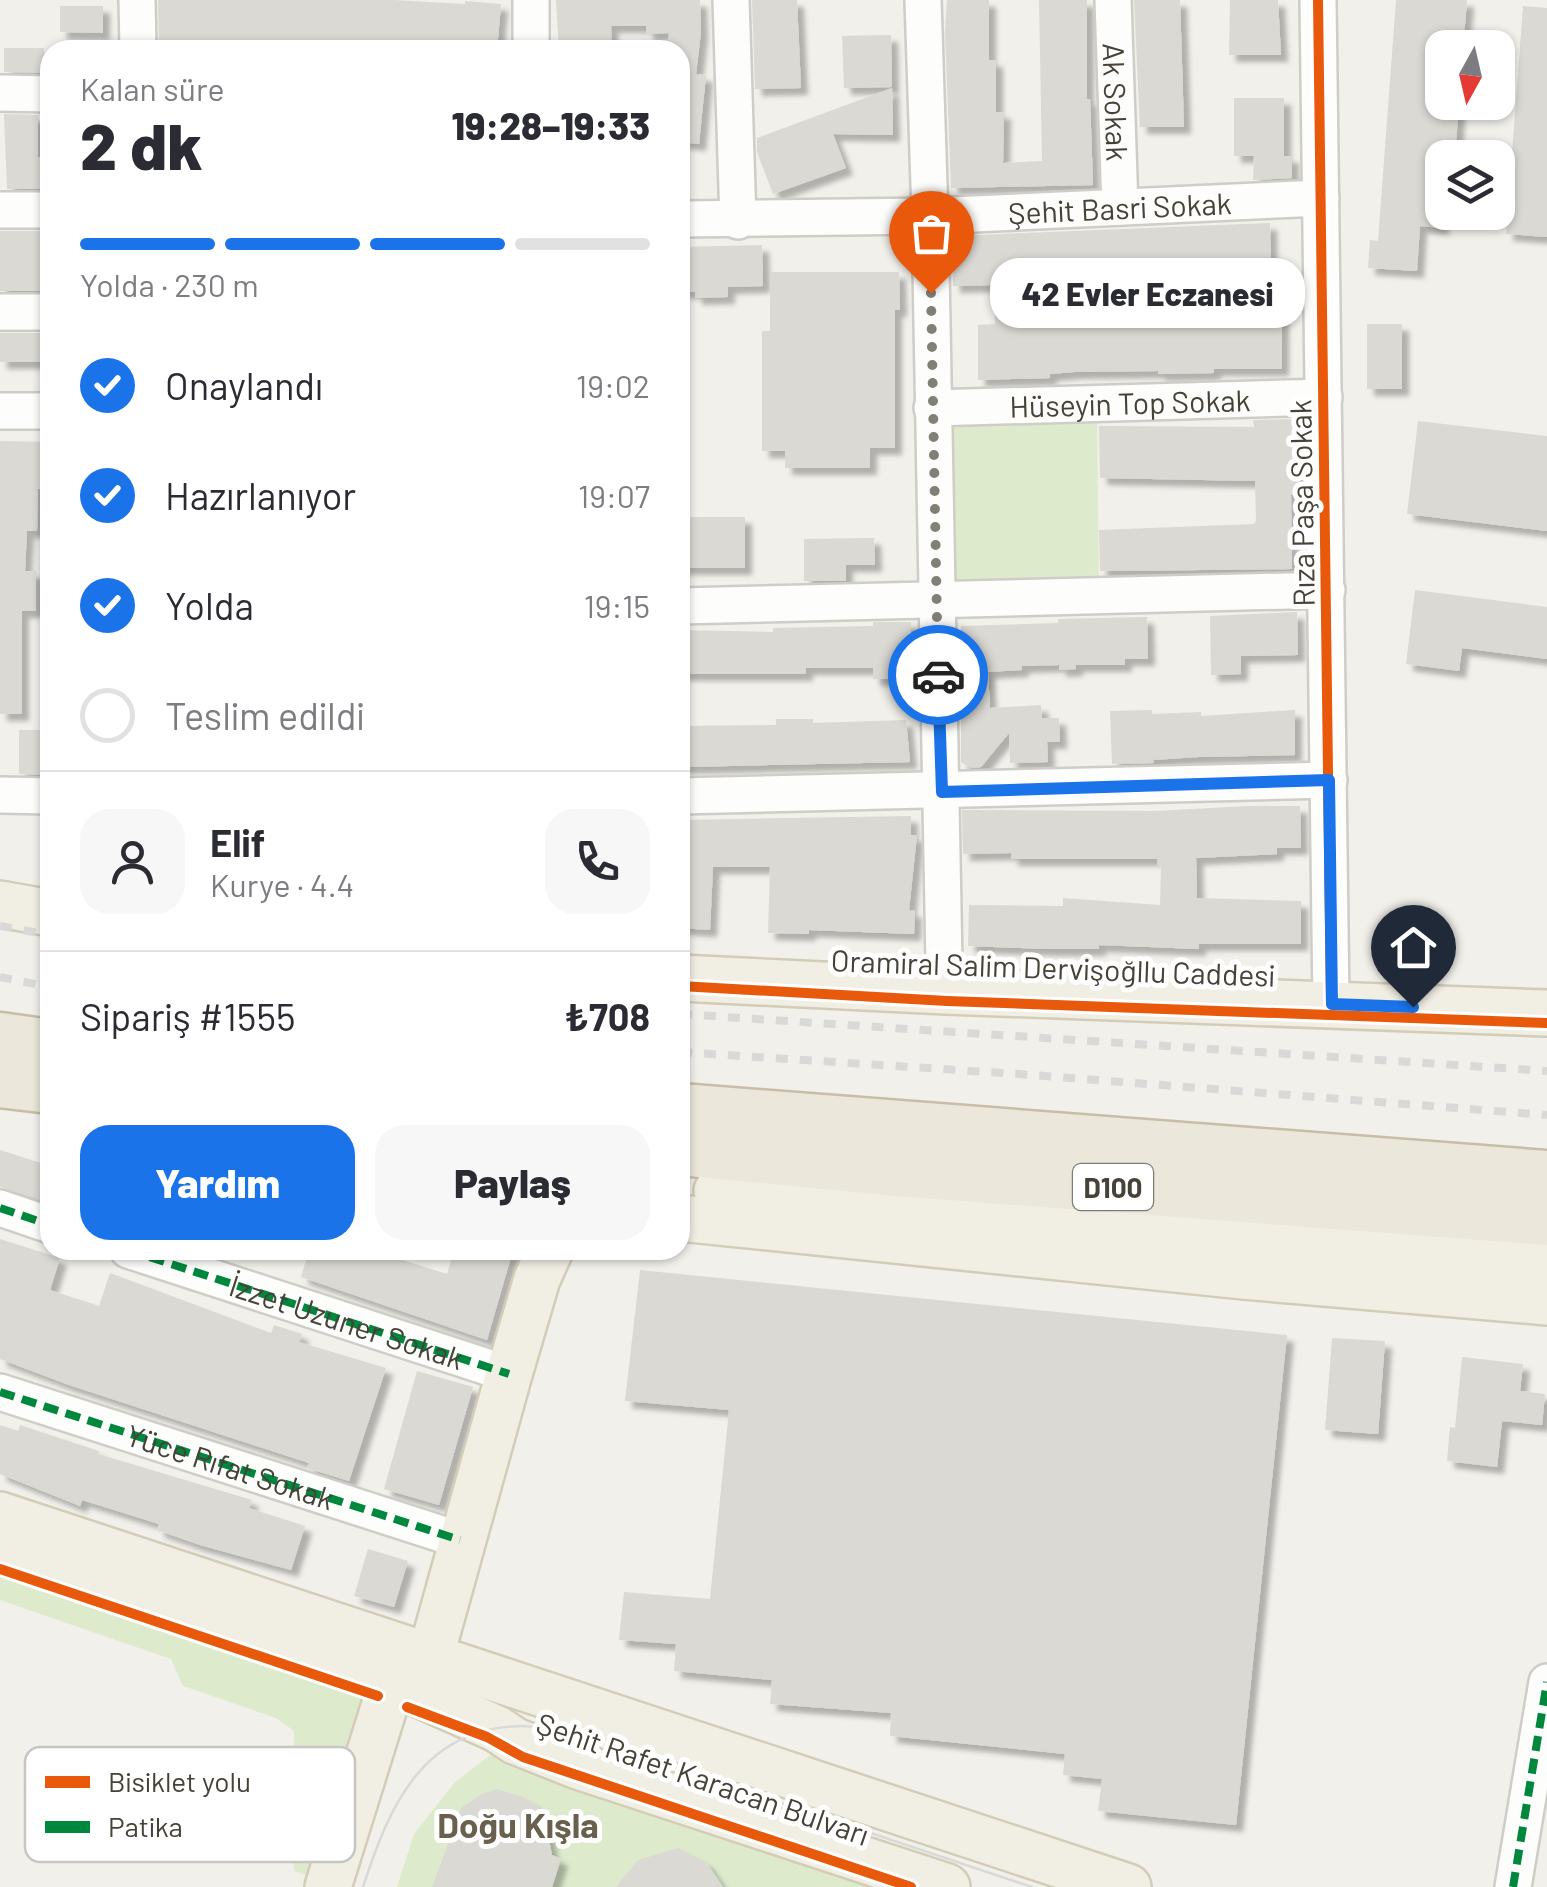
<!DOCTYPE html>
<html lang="tr">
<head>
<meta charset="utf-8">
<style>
  :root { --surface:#fff; --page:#f7f7f7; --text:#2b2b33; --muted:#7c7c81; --line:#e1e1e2; --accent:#1a73e8 }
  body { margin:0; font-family:Barlow,sans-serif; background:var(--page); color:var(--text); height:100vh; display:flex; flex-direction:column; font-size:38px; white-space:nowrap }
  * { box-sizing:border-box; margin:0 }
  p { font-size:32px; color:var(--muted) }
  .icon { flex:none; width:55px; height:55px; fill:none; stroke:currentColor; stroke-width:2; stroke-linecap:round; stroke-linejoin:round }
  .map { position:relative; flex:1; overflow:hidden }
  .side { position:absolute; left:40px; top:40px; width:650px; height:1220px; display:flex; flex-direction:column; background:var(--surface); border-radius:30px; box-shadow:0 2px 8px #0004 }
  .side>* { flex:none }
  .needle { width:65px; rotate:188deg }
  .tools { position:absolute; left:1425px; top:30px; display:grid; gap:20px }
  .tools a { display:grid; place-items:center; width:90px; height:90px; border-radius:20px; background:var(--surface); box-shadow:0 2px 8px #0004; font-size:50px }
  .pin { position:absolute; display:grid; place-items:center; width:85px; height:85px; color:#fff; margin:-102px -42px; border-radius:50% 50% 50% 0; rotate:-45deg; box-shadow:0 0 10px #0007 }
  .pin .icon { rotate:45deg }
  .courier { position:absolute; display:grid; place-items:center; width:100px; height:100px; margin:-50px; border:8px solid #1a73e8; border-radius:50%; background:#fff; color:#222; box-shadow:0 2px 12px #0007 }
  .bubble { position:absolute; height:70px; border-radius:30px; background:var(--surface); box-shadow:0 2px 8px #0004; font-size:32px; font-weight:800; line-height:70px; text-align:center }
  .summary em { font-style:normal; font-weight:800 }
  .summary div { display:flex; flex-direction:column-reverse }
  .summary { display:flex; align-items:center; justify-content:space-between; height:170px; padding:0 40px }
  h1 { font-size:65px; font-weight:800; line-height:75px }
  .bar { display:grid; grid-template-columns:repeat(4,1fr); gap:15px 10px; align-content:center; height:120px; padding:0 40px }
  .bar i { height:12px; border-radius:8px; background:var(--line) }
  .bar .selected { background:var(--accent) }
  .bar p { grid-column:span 4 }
  .line { display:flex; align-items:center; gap:25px; padding:0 40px; border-top:2px solid var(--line) }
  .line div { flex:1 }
  .round { display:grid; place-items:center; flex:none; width:105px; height:105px; border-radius:30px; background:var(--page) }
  ol { padding:0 40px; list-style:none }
  li { display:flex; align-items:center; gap:30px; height:110px }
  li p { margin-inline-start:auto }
  li .icon { padding:10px; border-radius:50%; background:var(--accent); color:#fff; stroke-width:4 }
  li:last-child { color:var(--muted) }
  li i { width:55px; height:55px; border:5px solid var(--line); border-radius:50% }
  .button { display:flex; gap:20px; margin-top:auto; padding:20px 40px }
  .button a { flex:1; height:115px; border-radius:30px; background:var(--accent); color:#fff; font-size:40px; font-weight:800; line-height:115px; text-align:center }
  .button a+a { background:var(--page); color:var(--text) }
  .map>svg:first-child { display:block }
  .green { fill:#ddebcc }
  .building { fill:#dbd9d3; filter:url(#shadow) }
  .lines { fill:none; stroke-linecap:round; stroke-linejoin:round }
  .minor-casing { stroke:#cfcdc8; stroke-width:40 }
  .major-casing { stroke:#d3cdb8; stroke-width:50 }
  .highway-casing { stroke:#c8bea7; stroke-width:55 }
  .minor { stroke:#fdfdfc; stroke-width:35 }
  .major { stroke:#f1eee4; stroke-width:45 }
  .highway { stroke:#ebe7da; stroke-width:50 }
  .tram { stroke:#d9d9d8; stroke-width:2.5 }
  .rail { stroke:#d9d9d8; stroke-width:8; stroke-dasharray:12 12; stroke-linecap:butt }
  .quiet { stroke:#00873e; stroke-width:8; stroke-dasharray:15 8; stroke-linecap:butt }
  .cycleway-casing { stroke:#fff; stroke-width:16 }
  .cycleway { stroke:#e8590c; stroke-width:10 }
  .done { stroke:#827f76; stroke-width:10; stroke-dasharray:0 18 }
  .route { stroke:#1a73e8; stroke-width:12 }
  .labels { text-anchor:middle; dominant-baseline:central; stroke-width:10; stroke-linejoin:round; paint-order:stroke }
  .shield { fill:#fff; stroke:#7e7b73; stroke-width:2.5 }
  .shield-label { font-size:28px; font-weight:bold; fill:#474237 }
  .street-label { font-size:30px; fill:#474237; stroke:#fff }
  .quarter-label { font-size:35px; font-weight:bold; fill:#69604e; stroke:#fff }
  .key { fill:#fff; stroke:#c8c6c3; stroke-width:2.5 }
  .key-label { font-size:28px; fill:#474237 }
</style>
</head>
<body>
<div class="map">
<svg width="1547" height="1887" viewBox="0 0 1547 1887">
  <defs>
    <filter id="shadow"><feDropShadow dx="7" dy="7" stdDeviation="2.5" flood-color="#0004"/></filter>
  </defs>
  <rect width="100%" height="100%" fill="#f1f0eb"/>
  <g class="green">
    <polygon points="1097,416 1099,589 948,591 945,417"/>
    <polygon points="0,1569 364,1692 313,1878 294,1871 294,1731 276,1718 183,1686 171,1659 0,1600"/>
    <polygon points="493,1753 896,1887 397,1887 414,1834 455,1782"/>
  </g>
  <g class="building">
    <polygon points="158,0 394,0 465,4 465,1 501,4 497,50 159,50"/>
    <polygon points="556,0 700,0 701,32 696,74 706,75 699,144 680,142 680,50 668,50 669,33 647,34 646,26 611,26 612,50 559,50"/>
    <polygon points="752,0 797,0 801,88 755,89"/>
    <polygon points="947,0 989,0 989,60 996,60 996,112 1004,112 1003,163 1042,161 1039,0 1087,0 1087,99 1090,99 1093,185 951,188 945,32"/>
    <polygon points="1134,0 1180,0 1184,127 1140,127"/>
    <polygon points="1230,0 1278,0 1281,55 1229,55"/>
    <polygon points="1396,0 1467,0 1463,48 1442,48 1442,102 1459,102 1455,158 1442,158 1442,228 1420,226 1417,271 1368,268 1370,240 1378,241"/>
    <polygon points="60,6 103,6 103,33 60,32"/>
    <polygon points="1523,6 1547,8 1547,237 1506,234"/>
    <polygon points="891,35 892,87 844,88 842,36"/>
    <polygon points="4,48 44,48 43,73 4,72"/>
    <polygon points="892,88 893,135 833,134 846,168 773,194 757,152 757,138"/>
    <polygon points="1234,98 1284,98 1284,156 1292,156 1292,178 1253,180 1254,156 1234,156"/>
    <polygon points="4,114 38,115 38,157 44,157 44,189 7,189"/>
    <polygon points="1270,223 1271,276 1186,277 1186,270 1132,271 1132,277 1017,280 1020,322 1157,317 1157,314 1282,312 1282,369 1214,369 1214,373 1158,374 1158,371 1074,372 1050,374 1050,378 978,380 978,325 995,324 994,285 953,286 952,236"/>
    <rect x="0" y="231" width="50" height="60"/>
    <polygon points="762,245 763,286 728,287 728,297 695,298 695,292 680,292 680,247"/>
    <polygon points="770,272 899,272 900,310 895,310 895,448 870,448 870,468 785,468 785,451 762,451 762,331 770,331"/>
    <rect x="1367" y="324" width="35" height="65"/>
    <rect x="0" y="333" width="50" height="29"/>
    <polygon points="1298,419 1300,495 1291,495 1292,569 1100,571 1099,530 1254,524 1256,521 1255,481 1100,478 1099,426 1254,427 1253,420"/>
    <polygon points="1418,421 1547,436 1547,531 1407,514"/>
    <polygon points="0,441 50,442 50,489 38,489 37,531 27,531 25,571 36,571 36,611 22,611 22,714 0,714"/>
    <rect x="680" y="517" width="65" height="51"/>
    <polygon points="874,538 875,565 846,565 846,581 804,581 804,539"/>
    <polygon points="1415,590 1547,607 1547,659 1462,648 1459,671 1406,664"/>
    <polygon points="1297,612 1298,655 1241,656 1241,674 1211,675 1210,616"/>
    <polygon points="1147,617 1148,659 1125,659 1125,665 1076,665 1076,669 1059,670 1059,665 1022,666 1022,670 988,672 990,708 1041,705 1042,718 1059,718 1060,742 1047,742 1048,762 1010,763 1009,733 981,767 972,768 961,762 961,626 1058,623 1058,619"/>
    <polygon points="873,622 911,622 911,679 873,679 873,668 806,668 806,674 680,674 680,630 773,632 773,628 873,626"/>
    <polygon points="1152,710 1152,714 1201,712 1201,716 1295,710 1295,755 1198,757 1153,760 1154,763 1112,764 1110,711"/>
    <polygon points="776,719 813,719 813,723 906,720 910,762 680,767 680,726 776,725"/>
    <polygon points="19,730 50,730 50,775 19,774"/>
    <polygon points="1247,806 1300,806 1301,848 1277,848 1277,854 1196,858 1197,898 1301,901 1301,944 1199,944 1199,949 1099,945 1099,949 1050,949 968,946 969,905 1063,906 1063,898 1160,905 1161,866 1158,866 1157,859 1011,859 1011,853 963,854 962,810 1156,811"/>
    <polygon points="911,816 911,835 917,835 909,910 915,911 914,934 809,930 809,934 768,933 770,867 713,867 710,930 680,928 680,820"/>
    <polygon points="0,1150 50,1166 50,1203 0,1187"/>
    <polygon points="0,1239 60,1258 50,1290 99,1306 110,1273 271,1333 274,1325 302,1334 299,1342 386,1368 349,1481 307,1468 309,1463 69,1385 0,1359"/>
    <polygon points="309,1250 371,1250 447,1274 454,1250 513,1250 487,1340 301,1277"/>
    <polygon points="640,1270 1287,1335 1236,1825 1098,1811 1102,1779 1063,1775 1065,1754 890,1736 891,1713 770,1704 772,1680 674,1671 676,1644 619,1640 624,1592 710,1599 729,1410 625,1401"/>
    <polygon points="1332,1338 1385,1341 1378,1434 1325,1430"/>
    <polygon points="1462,1357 1523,1364 1520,1391 1545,1394 1542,1425 1502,1421 1497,1467 1447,1461 1450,1427 1455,1428"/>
    <polygon points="417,1371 473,1387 439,1505 384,1489"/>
    <polygon points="0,1425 18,1431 20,1425 99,1451 98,1454 252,1500 249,1508 305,1526 291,1570 200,1545 157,1530 159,1524 82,1500 80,1506 0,1474"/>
    <polygon points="368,1549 408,1561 394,1607 354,1596"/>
    <polygon points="496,1789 523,1797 536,1805 545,1819 552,1855 561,1859 552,1887 432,1887 461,1808 482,1794"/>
    <polygon points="678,1848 706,1862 723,1887 616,1887 638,1860"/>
  </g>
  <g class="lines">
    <defs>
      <g id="minor">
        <polyline points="137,0 138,50"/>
        <polyline points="531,0 531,50"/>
        <polyline points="731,0 738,221"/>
        <polyline points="923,0 930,216 944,963"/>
        <path id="s1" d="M1113,0l7,207"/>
        <polyline points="1318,0 1331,1004"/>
        <polyline points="0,93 50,94"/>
        <polyline points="0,210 50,210"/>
        <path id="s2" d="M680,219l250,-3 391,-18"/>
        <polyline points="0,312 50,312"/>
        <path id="s3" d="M932,408l392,-11"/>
        <polyline points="0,411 50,411"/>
        <polyline points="680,606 1327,590"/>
        <polyline points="0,795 50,796"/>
        <polyline points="680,796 1329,780"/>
        <polyline points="0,1208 50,1225"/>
        <polyline points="128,1250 509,1374"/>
        <path id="s4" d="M0,1392l460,148"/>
        <polyline points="1513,1887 1547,1682"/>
      </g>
      <g id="major">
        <polyline points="0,904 50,913"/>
        <polyline points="680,978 946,991 1547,1013"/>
        <polyline points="717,1191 1547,1262"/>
        <polyline points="680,1218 1243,1276 1547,1302"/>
        <polyline points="0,1515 1128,1887"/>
        <polyline points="0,1551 392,1682 497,1729 515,1741 578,1766 947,1887"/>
        <polyline points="406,1672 428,1656 434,1644 509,1374 537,1279 550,1250"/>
        <polyline points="328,1887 392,1682"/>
      </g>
      <g id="highway">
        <polyline points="0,1038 50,1045"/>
        <polyline points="0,1082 50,1088"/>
        <polyline points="680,1109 1547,1176"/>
        <polyline points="680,1150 897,1171 1547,1220"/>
      </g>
    </defs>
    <use href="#minor" class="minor-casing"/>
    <use href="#major" class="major-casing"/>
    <use href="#highway" class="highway-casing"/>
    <use href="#minor" class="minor"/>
    <use href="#major" class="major"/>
    <use href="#highway" class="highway"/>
    <path class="tram" d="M363,1887c26,-80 59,-159 158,-161 23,0 47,8 69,13l442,148"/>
    <g class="rail">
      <polyline points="0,926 50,935"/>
      <polyline points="0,977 50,987"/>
      <polyline points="680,1014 1547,1071"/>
      <polyline points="680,1052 1019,1074 1547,1115"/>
    </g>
    <g class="quiet">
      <polyline points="0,1208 50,1225"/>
      <path id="s5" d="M128,1250l381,124"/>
      <polyline points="0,1392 460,1540"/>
      <polyline points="1513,1887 1547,1682"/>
    </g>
    <defs>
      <g id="cycleway">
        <polyline points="1318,0 1331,1004"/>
        <polyline points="680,986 947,1001 1547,1023"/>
        <polyline points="0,1569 378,1696"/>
        <polyline points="407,1707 487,1737 523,1757 911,1887"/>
      </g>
    </defs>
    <use href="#cycleway" class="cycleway-casing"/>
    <use href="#cycleway" class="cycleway"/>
  </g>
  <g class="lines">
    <polyline class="done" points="931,293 938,675"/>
    <polyline class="route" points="938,675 942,792 1329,780 1332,1004 1413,1007"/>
  </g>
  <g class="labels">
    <rect class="shield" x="1073" y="1164" width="80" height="46" rx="8"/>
    <g class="shield-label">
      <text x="1113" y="1187">D100</text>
    </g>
    <g class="street-label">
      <text stroke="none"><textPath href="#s1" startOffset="102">Ak Sokak</textPath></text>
      <text stroke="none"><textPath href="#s2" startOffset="440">Şehit Basri Sokak</textPath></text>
      <text stroke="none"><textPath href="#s3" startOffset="198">Hüseyin Top Sokak</textPath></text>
      <text transform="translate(1301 503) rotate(-91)">Rıza Paşa Sokak</text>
      <text transform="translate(1053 967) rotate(2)">Oramiral Salim Dervişoğllu Caddesi</text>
      <text stroke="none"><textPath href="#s5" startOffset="230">İzzet Uzuner Sokak</textPath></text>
      <text stroke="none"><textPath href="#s4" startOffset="242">Yüce Rıfat Sokak</textPath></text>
      <text transform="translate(703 1778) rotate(19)">Şehit Rafet Karacan Bulvarı</text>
    </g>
    <g class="quarter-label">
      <text x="518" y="1824">Doğu Kışla</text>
    </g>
  </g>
  <rect x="25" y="1747" width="330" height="115" rx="15" class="key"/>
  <rect x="45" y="1776" width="45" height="12" fill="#e8590c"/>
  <rect x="45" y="1821" width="45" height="12" fill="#00873e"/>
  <g class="key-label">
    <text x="108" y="1792">Bisiklet yolu</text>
    <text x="108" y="1837">Patika</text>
  </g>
</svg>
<div class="tools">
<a><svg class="needle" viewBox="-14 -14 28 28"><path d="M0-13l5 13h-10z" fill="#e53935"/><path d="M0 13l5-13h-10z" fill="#7c7c81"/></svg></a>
<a><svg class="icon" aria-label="layers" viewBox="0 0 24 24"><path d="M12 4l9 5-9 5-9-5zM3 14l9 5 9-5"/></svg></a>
</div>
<div class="pin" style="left:931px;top:293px;background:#ea580c"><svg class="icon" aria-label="bag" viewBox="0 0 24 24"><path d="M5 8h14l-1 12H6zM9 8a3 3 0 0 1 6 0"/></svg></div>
<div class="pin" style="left:1413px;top:1007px;background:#1f2937"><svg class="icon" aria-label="home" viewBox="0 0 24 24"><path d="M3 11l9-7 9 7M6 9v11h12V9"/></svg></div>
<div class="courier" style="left:938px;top:675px"><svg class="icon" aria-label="car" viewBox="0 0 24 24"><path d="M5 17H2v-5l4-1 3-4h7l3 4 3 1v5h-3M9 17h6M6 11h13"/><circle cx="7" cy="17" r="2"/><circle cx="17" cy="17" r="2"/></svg></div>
<div class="bubble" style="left:990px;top:258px;width:315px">42 Evler Eczanesi</div>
<section class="side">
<div class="summary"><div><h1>2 dk</h1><p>Kalan süre</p></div><em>19:28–19:33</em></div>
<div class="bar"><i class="selected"></i><i class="selected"></i><i class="selected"></i><i></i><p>Yolda · 230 m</p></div>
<ol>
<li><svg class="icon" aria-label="check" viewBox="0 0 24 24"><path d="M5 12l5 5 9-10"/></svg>Onaylandı<p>19:02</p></li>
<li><svg class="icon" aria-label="check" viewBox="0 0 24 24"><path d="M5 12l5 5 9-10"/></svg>Hazırlanıyor<p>19:07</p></li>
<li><svg class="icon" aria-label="check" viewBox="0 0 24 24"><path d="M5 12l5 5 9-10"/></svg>Yolda<p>19:15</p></li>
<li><i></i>Teslim edildi</li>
</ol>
<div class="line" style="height:180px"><a class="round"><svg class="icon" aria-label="person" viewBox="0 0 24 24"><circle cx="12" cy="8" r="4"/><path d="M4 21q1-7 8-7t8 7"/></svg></a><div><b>Elif</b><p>Kurye · 4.4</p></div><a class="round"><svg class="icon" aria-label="phone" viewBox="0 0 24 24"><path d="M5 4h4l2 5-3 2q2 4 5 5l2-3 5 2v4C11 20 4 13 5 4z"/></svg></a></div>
<div class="line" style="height:130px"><div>Sipariş #1555</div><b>₺708</b></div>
<div class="button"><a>Yardım</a><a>Paylaş</a></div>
</section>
</div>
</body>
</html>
